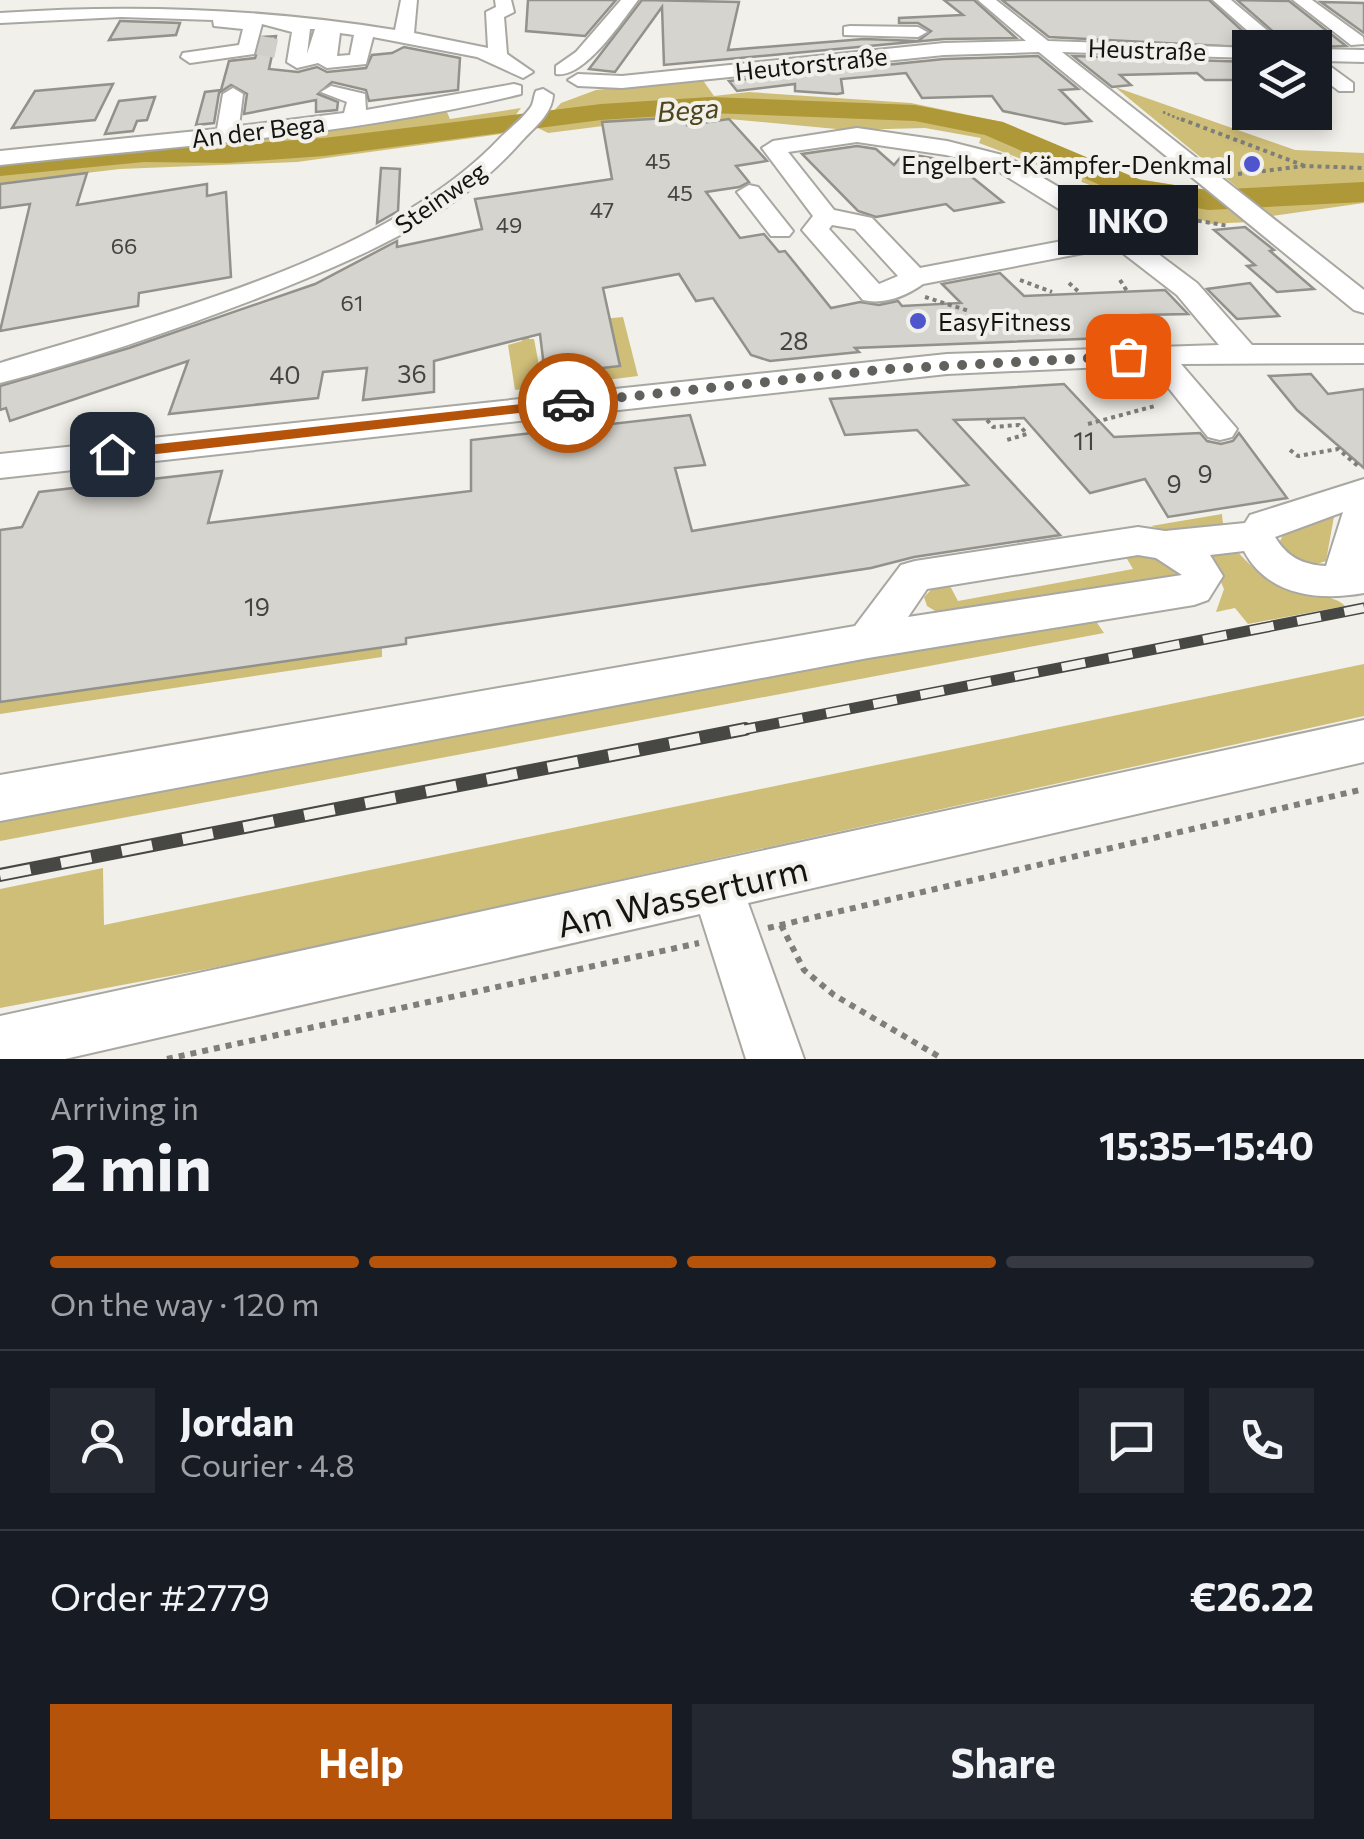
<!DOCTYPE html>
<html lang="en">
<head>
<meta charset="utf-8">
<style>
  :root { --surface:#171b24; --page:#242831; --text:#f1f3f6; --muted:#9ea1a6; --line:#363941; --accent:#b45309 }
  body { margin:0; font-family:Commissioner,sans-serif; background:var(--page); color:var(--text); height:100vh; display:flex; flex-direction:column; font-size:38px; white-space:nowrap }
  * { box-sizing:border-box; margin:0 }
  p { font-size:32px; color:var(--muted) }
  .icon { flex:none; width:55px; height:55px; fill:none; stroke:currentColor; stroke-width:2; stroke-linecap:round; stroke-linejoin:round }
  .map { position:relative; height:1059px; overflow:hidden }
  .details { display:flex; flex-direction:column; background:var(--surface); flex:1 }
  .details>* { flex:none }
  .tools { position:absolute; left:1232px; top:30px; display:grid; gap:20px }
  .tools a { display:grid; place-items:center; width:100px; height:100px; border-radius:0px; background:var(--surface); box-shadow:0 5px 15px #0003; font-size:50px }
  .pin { position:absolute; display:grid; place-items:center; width:85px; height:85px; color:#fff; margin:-42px; border-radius:20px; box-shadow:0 5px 15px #0006 }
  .courier { position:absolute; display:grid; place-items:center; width:100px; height:100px; margin:-50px; border:8px solid #b45309; border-radius:50%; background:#fff; color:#222; box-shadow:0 2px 12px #0007 }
  .bubble { position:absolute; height:70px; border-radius:0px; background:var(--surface); box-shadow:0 5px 15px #0003; font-size:32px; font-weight:700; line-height:70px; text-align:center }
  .head em { font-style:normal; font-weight:700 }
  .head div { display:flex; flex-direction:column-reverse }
  .head { display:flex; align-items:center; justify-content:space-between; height:170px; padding:0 50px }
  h1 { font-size:65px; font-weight:700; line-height:75px }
  .bar { display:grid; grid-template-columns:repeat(4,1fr); gap:15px 10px; align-content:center; height:120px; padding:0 50px }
  .bar i { height:12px; border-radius:8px; background:var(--line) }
  .bar .selected { background:var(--accent) }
  .bar p { grid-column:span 4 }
  .line { display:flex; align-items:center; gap:25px; padding:0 50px; border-top:2px solid var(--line) }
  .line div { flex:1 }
  .round { display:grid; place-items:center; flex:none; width:105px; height:105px; border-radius:0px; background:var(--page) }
  .cta { display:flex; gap:20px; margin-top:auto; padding:20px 50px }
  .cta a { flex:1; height:115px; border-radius:0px; background:var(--accent); color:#fff; font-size:40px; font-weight:700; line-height:115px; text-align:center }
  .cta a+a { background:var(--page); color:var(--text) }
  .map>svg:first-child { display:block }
  .green { fill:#cfbe78 }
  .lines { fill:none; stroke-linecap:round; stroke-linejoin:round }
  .river { fill:#af9837; fill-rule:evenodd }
  .building { fill:#d6d4ce; stroke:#92918b; stroke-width:2.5 }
  .minor-tunnel { stroke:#d0cfca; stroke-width:19; stroke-dasharray:19 10; stroke-linecap:butt }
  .minor-casing { stroke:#a8a7a1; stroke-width:4 }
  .path-far2 { stroke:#7e7e7a; stroke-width:2.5; stroke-dasharray:2.5 2.5; stroke-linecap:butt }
  .path-far1 { stroke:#7e7e7a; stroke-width:4; stroke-dasharray:4 4; stroke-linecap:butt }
  .path { stroke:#7e7e7a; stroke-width:6; stroke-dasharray:6 6; stroke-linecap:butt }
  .minor { fill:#fff; fill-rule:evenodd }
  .rail-far1-casing { stroke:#474744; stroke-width:11 }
  .rail-casing { stroke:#474744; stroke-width:14 }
  .rail-far1 { stroke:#f1f0ea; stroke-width:8; stroke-dasharray:24; stroke-linecap:butt }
  .rail { stroke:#f1f0ea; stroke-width:10; stroke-dasharray:31; stroke-linecap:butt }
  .route { fill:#b45309 }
  .done { stroke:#61615e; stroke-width:10; stroke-dasharray:0 18 }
  .poi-dot { fill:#4f56cd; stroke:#f1f0ea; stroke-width:4 }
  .labels { text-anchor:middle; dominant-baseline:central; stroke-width:8; stroke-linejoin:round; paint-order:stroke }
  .far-number-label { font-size:22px; fill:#444441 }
  .far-street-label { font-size:25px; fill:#141412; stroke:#f1f0ea }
  .far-poi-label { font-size:25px; fill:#141412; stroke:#f1f0ea; text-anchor:end }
  .number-label { font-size:25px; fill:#444441 }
  .far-water-label { font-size:28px; font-style:italic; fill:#4f461e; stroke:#f1f0ea }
  .near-street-label { font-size:35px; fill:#141412; stroke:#f1f0ea }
</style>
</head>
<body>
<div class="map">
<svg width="1364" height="1059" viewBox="0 0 1364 1059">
  <rect width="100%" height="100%" fill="#f1f0ea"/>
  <g class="green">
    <polygon points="702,79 714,96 749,92 911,103 1002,122 1133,178 1210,191 1249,222 1208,224 1203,220 1158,211 979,143 981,138 925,128 847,130 729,119 700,123 684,117 603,122 603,126 548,133 538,128 561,103 596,90"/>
    <polygon points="1115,87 1295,150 1364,153 1364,203 1272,216"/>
    <polygon points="521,108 501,134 297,162 120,169 0,183 0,160 446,110 450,119"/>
    <polygon points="623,317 638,376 598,381 596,369 620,366 612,327 581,321"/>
    <polygon points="531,326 529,339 534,339 541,376 568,374 569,384 515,390 508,345 522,341 523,328"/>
    <path d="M1335,511l-9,50c-18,8 -38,0 -47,-18l4,-8z"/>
    <path d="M1222,514c1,37 46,70 79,79 14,4 34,2 44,13l-97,18 -13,-16 -19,4 8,-23 -10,-23 -35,-30 -28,-10z"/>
    <polygon points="1145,552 1178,568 1178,574 1171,579 940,614 927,606 924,597 932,589 949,584 958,601 1133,569 1124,554"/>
    <polygon points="1093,617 1104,633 0,841 0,820"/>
    <polygon points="382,648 382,657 0,714 0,702"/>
    <polygon points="1364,664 1364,716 260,959 0,1008 0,889 103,868 104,925"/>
  </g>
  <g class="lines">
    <polygon class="river" points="710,97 915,105 1003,122 1141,180 1208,190 1364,182 1364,202 1208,210 1123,195 985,135 915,121 710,113 601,120 324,156 227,163 144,162 0,176 0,158 144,144 227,145 324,138 601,104"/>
  </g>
  <g class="building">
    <polygon points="528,0 616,0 585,36 526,31"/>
    <polygon points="642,0 739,2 728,50 864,39 918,41 931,31 918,23 899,23 899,18 963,15 944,0 974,0 1016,38 944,39 664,65 662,7 615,72 589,69"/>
    <polygon points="1002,0 1209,0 1261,48 1049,37"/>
    <polygon points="1237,0 1289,1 1346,46 1292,48"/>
    <polygon points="1321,2 1364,3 1364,33"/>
    <polygon points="120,21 121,21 180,23 176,35 109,40"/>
    <polygon points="276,36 269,69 298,72 317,67 327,72 366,68 372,55 392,53 404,47 460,58 458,90 369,101 366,90 332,82 318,94 338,102 337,110 316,112 316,100 244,114 247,94 231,85 219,93 214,123 196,125 205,92 221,90 229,61 255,58 262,37"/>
    <polygon points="1038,56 1078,89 1060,90 1091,121 1065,124 1003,111 992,96 922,98 906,73 841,79 843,93 837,94 795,91 795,84 737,91 729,81 944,59"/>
    <polygon points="1073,56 1250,62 1250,80 1205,80 1197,73 1120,75 1131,85 1112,87"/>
    <polygon points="113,84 95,120 12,128 35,91"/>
    <polygon points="155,97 147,120 137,121 133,131 105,134 119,101"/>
    <polygon points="684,117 687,125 729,119 767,161 736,166 749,182 739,187 706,192 740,238 764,234 779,252 785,251 831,308 860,302 879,305 898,301 902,306 961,303 942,284 1000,273 1024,296 1165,290 1188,314 1142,315 1157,336 855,348 859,352 770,361 751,355 713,298 696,301 679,274 603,288 620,366 593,369 595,379 571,382 570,372 545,375 540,334 434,361 434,392 363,400 367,368 323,372 318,398 169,414 188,361 10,421 6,408 0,410 0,386 129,348 315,284 397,241 397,247 482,229 475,199 612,179 602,122"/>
    <polygon points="857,146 876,149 894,165 904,153 966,164 962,169 1003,202 954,211 946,204 876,217 858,211 802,154"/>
    <polygon points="381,168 400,169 398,211 377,223"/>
    <polygon points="87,173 77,205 207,184 207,196 226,192 231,277 139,293 138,306 0,331 30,204 0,208 0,184"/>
    <polygon points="1245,227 1274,250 1270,251 1314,289 1277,292 1247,266 1255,265 1214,230"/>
    <polygon points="1250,283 1279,316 1237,319 1207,289"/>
    <polygon points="1311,374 1328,394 1364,389 1364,468 1297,410 1269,376"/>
    <polygon points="1064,384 1114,437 1200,433 1207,441 1221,444 1233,441 1239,433 1287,498 1168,517 1145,479 1090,493 1024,418 954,420 1060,535 914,557 871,568 406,638 406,644 0,702 0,530 22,527 39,492 222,471 208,523 471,491 471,440 690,415 705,465 675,468 692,531 968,485 917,430 845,435 830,399"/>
  </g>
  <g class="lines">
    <polyline class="minor-tunnel" points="265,56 269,36"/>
    <defs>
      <g id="minor">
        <path d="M401,0h16l-3,33 74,15 -2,-36 10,-5 -1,-7h16l3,12 -10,5 3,37 26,18 -10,6 -46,-21 -104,-20 -7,27 -39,4 -9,-5 -21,5 -10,-6 5,-30 -30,-8 -8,30 -64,9 -9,-6 2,-4 56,-8 4,-16 -29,-3 -1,-6 -92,-3 -121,6v-10c133,-9 267,-4 395,17zM310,29h5l-8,25zM340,33l14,2 -4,20 -13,1z"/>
        <path d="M621,0h17c-16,21 -54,79 -82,74v-8l20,-14z"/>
        <polygon points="978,0 996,0 1048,41 1254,48 1250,48 1250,58 1062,52 1364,290 1364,313 1354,310 1039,52 944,55 622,88 578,86 568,80 578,74 622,76 944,43 1026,41"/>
        <polygon points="1213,0 1231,0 1288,48 1267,48"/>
        <polygon points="1293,0 1312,0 1363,37 1364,44 1351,45"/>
        <polygon points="850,26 918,27 927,32 918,37 844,35 844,27"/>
        <polygon points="1315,49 1364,50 1364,62 1323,61 1353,83 1353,91 1339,91 1315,73"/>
        <path d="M514,84l7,2v8c-169,42 -348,52 -521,71v-14l217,-22 6,-35 10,-6 10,6 -4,32 105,-13 3,-11 -26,-10 10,-6 34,8 1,16z"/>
        <path d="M543,89l10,6c-1,20 -21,34 -34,49 -71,79 -168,117 -266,156 -81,31 -168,61 -253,83v-20c157,-48 386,-104 500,-225 9,-9 26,-22 32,-33 2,-5 2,-10 4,-14z"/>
        <path d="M857,128l90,13 59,15 100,59 91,68 55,62h112v18l-183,1 56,65 -5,8 -12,3 -12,-3 -58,-72 -203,9 -947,104v-24l947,-100 272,-9 -42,-50 -62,-48 -192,37c-17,12 -39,21 -60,16l-61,-70 11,-14 -51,-68 11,-7zM857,142l89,13 44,11 109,68 -179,34 -48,-50 -38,-8 -46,-58zM832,225l23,4 43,47 -19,8 -50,-55z"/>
        <polygon points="749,185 758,187 789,226 793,231 789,236 771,236 737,192"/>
        <path d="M1364,479v114c-45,8 -96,3 -120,-42l-34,4 13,21 -15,24 -14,5 -326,53 -868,163v-46l855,-149 46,-61 14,-4 223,-34 27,4 80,-8 5,-8zM1343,512l-17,54c-23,-1 -39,-9 -51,-29zM1138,555l18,3 26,17 -274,42 19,-28z"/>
        <polygon points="1364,720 1364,762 748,903 804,1059 746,1059 700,914 65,1059 0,1059 0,1016"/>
      </g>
    </defs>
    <use href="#minor" class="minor-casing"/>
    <polyline class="path-far2" points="1163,112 1186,122"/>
    <g class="path-far1">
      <polyline points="1181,119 1305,166"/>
      <polyline points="1238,174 1305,166 1364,168"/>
      <polyline points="1127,216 1147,212 1229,226"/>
      <polyline points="1020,280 1052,292"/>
      <polyline points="1120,280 1127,291"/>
      <polyline points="1069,283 1080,293"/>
      <polyline points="925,297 969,311"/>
      <polyline points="987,420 993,427 1019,425 1027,434 1007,440"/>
      <polyline points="1088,424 1155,406"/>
      <polyline points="1290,450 1298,456 1338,449 1358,466"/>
    </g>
    <g class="path">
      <polyline points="781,925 804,970 834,995 943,1059"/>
      <polyline points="768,928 1364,789"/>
      <polyline points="167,1059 699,943"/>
    </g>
    <use href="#minor" class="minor"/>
    <defs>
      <polyline id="rail-far1" points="732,732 1364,608"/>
      <polyline id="rail" points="0,875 745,729"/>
    </defs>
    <use href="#rail-far1" class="rail-far1-casing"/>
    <use href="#rail" class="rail-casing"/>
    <use href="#rail-far1" class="rail-far1"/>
    <use href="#rail" class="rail"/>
  </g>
  <polygon class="route" points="568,399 575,403 573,407 112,459 105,454 112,449"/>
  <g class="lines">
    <polyline class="done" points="568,403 889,369 1128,356"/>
  </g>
  <g class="poi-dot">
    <circle cx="1252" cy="164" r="10"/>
    <circle cx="918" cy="321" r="10"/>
  </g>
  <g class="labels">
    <g class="far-number-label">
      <text x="658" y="160">45</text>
      <text x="680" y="192">45</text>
      <text x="602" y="209">47</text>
      <text x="509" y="224">49</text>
      <text x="124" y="245">66</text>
      <text x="352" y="302">61</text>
    </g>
    <g class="far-street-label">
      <text transform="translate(1147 49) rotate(2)">Heustraße</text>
      <text transform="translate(811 63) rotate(-6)">Heutorstraße</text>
      <text transform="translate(258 130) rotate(-7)">An der Bega</text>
      <text transform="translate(440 197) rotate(-35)">Steinweg</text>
    </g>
    <g class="far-poi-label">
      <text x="1232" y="164">Engelbert-Kämpfer-Denkmal</text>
      <text x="938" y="321" text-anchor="start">EasyFitness</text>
    </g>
    <g class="number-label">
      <text x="794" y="340">28</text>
      <text x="412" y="373">36</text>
      <text x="285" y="374">40</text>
      <text x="1084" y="440">11</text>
      <text x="1205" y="473">9</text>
      <text x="1174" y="483">9</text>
      <text x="257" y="606">19</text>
    </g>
    <g class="far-water-label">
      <text transform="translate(688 109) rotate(-4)">Bega</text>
    </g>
    <g class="near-street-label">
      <text transform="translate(682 895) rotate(-13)">Am Wasserturm</text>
    </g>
  </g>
</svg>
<div class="tools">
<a><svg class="icon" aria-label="layers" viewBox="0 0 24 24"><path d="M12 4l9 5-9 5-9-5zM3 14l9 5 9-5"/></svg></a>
</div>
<div class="pin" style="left:1128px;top:356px;background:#ea580c"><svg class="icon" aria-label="bag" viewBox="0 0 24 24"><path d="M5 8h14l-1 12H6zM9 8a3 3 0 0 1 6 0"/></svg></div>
<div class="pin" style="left:112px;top:454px;background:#1f2937"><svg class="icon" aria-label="home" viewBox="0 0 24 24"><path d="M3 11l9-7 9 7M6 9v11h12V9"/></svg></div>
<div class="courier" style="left:568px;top:403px"><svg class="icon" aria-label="car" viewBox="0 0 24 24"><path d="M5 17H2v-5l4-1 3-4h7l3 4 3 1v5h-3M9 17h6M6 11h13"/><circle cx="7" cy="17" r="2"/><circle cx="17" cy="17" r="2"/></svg></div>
<div class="bubble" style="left:1058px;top:185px;width:140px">INKO</div>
</div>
<section class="details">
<div class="head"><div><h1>2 min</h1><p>Arriving in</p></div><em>15:35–15:40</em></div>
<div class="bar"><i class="selected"></i><i class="selected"></i><i class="selected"></i><i></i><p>On the way · 120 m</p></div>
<div class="line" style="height:180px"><a class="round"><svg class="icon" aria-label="person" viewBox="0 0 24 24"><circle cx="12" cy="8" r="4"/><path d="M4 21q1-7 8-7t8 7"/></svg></a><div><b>Jordan</b><p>Courier · 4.8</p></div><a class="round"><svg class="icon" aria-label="chat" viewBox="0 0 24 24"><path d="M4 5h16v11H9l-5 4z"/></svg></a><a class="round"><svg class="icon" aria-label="phone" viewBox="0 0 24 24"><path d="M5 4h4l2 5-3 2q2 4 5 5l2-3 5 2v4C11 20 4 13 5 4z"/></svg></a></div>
<div class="line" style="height:130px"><div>Order #2779</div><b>€26.22</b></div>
<div class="cta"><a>Help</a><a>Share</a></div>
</section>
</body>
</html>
